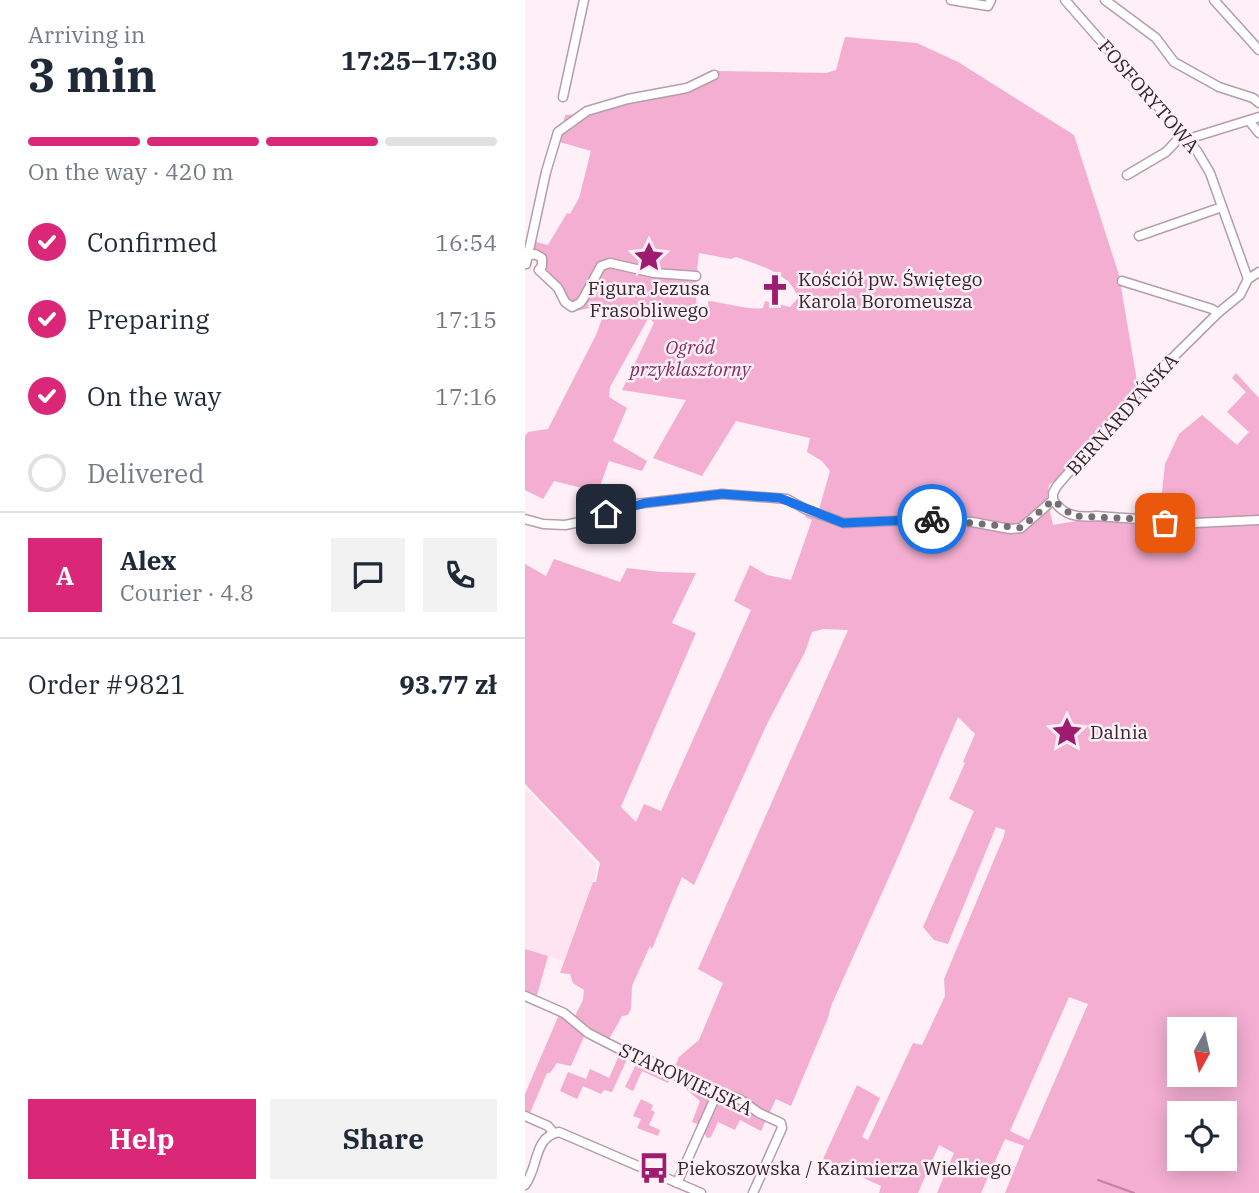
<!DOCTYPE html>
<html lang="en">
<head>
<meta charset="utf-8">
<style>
  :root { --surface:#fff; --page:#f2f2f3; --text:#1f2937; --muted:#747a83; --line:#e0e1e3; --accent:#db2777 }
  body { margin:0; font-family:"IBM Plex Serif",serif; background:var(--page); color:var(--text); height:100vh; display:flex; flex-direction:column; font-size:26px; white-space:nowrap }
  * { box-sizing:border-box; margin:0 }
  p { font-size:23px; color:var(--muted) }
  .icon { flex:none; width:38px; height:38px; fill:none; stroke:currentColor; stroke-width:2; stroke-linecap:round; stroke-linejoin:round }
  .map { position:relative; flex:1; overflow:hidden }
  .panel { display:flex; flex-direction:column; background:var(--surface); width:525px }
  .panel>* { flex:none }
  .needle { width:46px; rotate:188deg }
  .buttons { position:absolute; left:642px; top:1017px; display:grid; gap:14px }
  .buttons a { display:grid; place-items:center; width:70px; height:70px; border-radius:0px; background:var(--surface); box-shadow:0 4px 18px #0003; font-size:35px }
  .pin { position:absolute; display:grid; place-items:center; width:60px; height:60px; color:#fff; margin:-30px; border-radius:14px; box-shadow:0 4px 10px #0006 }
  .courier { position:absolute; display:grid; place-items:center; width:70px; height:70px; margin:-35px; border:5px solid #1a73e8; border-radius:50%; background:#fff; color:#222; box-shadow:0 2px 9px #0007 }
  .head em { font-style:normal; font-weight:700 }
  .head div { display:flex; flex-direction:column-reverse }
  .head { display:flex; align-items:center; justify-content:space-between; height:119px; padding:0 28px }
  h1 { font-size:46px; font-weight:700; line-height:52px }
  .bar { display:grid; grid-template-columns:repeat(4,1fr); gap:10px 7px; align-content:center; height:84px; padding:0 28px }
  .bar i { height:9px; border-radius:5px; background:var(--line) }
  .bar .selected { background:var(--accent) }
  .bar p { grid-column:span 4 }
  .line { display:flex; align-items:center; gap:18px; padding:0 28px; border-top:2px solid var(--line) }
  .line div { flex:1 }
  .round { display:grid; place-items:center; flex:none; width:74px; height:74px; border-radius:0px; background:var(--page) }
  ol { padding:0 28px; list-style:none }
  li { display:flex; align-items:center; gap:21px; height:77px }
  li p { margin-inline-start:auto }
  li .icon { padding:7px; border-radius:50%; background:var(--accent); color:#fff; stroke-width:4 }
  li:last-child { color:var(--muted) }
  li i { width:38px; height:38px; border:4px solid var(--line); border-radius:50% }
  .cta { display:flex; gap:14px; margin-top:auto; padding:14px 28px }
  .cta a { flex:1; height:80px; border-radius:0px; background:var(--accent); color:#fff; font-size:28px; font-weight:700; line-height:80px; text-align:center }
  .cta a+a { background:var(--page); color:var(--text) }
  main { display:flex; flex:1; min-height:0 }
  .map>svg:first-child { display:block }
  .built { fill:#fee4f0 }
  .green { fill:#f3aed1; fill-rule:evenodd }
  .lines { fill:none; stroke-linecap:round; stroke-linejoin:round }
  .stream { stroke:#c67ea4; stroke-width:2 }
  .minor-casing { stroke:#b59da9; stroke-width:11 }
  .minor { stroke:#fff; stroke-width:8 }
  .done { stroke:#786d72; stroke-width:7; stroke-dasharray:0 12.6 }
  .route { stroke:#1a73e8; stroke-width:9 }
  .labels { text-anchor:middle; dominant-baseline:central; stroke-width:5; stroke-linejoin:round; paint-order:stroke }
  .street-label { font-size:19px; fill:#30272b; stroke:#ffeff6 }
  .poi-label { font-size:19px; fill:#30272b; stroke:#ffeff6; text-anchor:start }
  .park-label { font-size:19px; font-style:italic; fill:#832e60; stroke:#ffeff6 }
</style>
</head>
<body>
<main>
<section class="panel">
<div class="head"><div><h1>3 min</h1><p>Arriving in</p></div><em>17:25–17:30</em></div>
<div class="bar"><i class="selected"></i><i class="selected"></i><i class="selected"></i><i></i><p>On the way · 420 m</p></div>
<ol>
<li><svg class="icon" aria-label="check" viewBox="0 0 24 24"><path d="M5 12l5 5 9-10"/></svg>Confirmed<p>16:54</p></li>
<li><svg class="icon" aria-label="check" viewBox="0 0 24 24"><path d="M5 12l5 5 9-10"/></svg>Preparing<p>17:15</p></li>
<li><svg class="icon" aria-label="check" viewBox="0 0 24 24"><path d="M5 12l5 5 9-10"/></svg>On the way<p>17:16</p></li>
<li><i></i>Delivered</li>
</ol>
<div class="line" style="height:126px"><b class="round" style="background:var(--accent);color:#fff">A</b><div><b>Alex</b><p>Courier · 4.8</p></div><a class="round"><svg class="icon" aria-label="chat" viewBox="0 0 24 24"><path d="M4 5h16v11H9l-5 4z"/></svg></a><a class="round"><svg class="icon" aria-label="phone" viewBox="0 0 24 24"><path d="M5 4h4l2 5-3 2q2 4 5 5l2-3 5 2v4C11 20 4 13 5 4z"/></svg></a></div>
<div class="line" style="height:91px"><div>Order #9821</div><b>93.77 zł</b></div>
<div class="cta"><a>Help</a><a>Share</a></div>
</section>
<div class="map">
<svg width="734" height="1193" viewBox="0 0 734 1193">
  <rect width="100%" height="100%" fill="#ffeff6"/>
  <polygon class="built" points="0,788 71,863 71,873 39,961 0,949"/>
  <g class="green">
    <path d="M320,37l72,6 41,19 116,73 45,140 20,118 -71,88 -11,-2 -8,6 -2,13 6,27 42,-7 69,7 95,-3v671h-254l19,-47 -19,-7 -24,54h-44l17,-40 -15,-8 -21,48h-39l2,-7 -58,-27 34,-74 23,13 -18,39 6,3 45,-97 9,2 23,-49 -1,-17 60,-143 1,-6 -9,-3 -48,117 -14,-4 -11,-13 51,-116 -25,-12 16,-36 -2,-1 12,-28 -17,-17 -63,147 -64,142 -3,12 -37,88 -15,-7 -15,32 -21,-11 -5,10 -17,-8 -7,15 -4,1 -7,-13 -8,-3 8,-21 -15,-13 1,-4 -13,-9 -5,8 -26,-12 -9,20 -8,-4 14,-29 33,16 7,-17 20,-17 24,-57 -25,-14 150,-339 -25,-1 -11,3 -7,20 -38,72 -73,161 -12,-8 -30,72 -2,-3 -18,40 -1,23 -3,6 -6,1 -14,25 -21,-11 -16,36 -14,-3 -7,10h-3l-17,40 -5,-2v-17l36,-84 13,8 9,-18 1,-10 -11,-7 -3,-9 -10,-1 33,-91h3l4,-19 -75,-79v-220l21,12 8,-17 66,23 7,-14 33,4 36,1 -24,50 24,10 -75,174 15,15 8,-18 17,7 90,-201 -17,-9 16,-36 17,10 24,5 21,-60 -7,-3 1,-3 40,11 89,-3 56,4 -2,-4 -44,-3 -89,4 -12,-1 -26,-9 12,-42 -8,-10 -15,-9 3,-14 -74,-17 -34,55 -49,-18 33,-58 -64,-10 32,-67 -5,-6 -39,70 -1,10 18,11 -14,33 34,20 -5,10 -33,-10 -11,31 -44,-11 -11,18 -18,-9v-54l3,-4 20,-3 48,-94 9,-24 -11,-4 -23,5 -6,-5 8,1 7,-3 -2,-3 -4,2 -6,-1 -6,-14 -15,-15 -1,-14 -4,-7 -11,-4 1,-8 16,4 19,-32 3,1 9,-16 12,-47 -31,-9 5,-27 33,-2 15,-10 72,-14 33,-18 108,2 10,-3zM174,253l32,6 5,-2c22,8 55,16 62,41l-8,9 -25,-6 -2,7c-10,3 -42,-6 -55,-7l1,12 -11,1 -3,-25zM544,997l19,7 -59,136 -19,-9zM654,1029h46v45h-46zM654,1113h46v45h-46z"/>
    <polygon points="711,373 734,398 734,518 634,520 640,464 654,434 677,415 712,445 724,432 702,412 721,392 707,378"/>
    <polygon points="0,949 23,956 11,999 0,994"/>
    <polygon points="96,1051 104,1055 87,1092 79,1090 76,1094 58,1086 52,1099 35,1091 43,1072 61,1079 65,1069 84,1078"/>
    <polygon points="116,1099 128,1105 126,1110 130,1112 124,1125 135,1130 133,1136 112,1128 116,1119 108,1116"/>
  </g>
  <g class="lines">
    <polyline class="stream" points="573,1180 609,1193"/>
    <defs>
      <g id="minor">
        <polyline points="426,0 463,6 466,0"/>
        <polyline points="540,0 672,151 685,173 723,279"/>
        <polyline points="580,0 631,38 649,62 694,87 728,98 734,103"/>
        <polyline points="689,0 734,50"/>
        <polyline points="38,97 59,0"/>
        <polyline points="725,122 734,133"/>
        <polyline points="663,139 734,117"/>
        <polyline points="602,175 641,152 658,134"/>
        <polyline points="614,236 697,207"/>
        <polyline points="4,256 10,254 17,258 17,266 14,270"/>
        <polyline points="1,264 21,172 33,132 62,111 103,99 162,88 189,75"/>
        <polyline points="14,270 33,288 40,302 47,307 55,303 58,299 76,266 85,263 129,273 171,276"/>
        <polyline points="597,281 687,309 693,313"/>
        <path d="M528,500c11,16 25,18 43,16l99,7 64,-3"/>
        <polyline points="0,519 18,524 40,525 65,520 111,504 197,494 262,499 280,509 319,523 413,519 447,522 485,529 496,528 528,500 528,493 532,486 613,392 693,313 715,295 723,279 734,272"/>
        <polyline points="0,996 39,1013 63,1033 98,1051 120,1058 152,1076 216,1100 234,1113 256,1123 257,1128 228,1193"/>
        <polyline points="0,1116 23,1126 29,1133"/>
        <polyline points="152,1183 193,1091"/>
        <path d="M0,1185c14,-18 8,-48 34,-53l142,61"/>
      </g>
    </defs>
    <use href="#minor" class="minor-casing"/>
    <use href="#minor" class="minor"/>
  </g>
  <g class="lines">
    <polyline class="done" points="407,519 496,528 528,500 548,516 615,519 640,523"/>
    <polyline class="route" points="81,514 120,503 197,494 255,498 318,523 407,519"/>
  </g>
  <defs>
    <symbol id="sight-bare" viewBox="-9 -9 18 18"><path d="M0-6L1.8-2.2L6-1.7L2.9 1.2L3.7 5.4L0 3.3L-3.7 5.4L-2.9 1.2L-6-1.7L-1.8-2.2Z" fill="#9e1c6f" stroke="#ffeff6" stroke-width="2.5" paint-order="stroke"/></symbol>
    <symbol id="church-bare" viewBox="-9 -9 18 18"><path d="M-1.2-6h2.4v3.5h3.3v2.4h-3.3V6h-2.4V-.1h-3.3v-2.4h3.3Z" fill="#9e1c6f" stroke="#ffeff6" stroke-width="2.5" paint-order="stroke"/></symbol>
    <symbol id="bus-bare" viewBox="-9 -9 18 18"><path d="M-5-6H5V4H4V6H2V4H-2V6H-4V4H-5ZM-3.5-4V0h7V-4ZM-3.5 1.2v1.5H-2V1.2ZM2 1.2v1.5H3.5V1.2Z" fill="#9e1c6f" stroke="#ffeff6" stroke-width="2.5" paint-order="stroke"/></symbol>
  </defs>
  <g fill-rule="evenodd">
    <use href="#sight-bare" x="102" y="235" width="44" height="44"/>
    <use href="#church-bare" x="228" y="268" width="44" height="44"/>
    <use href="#sight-bare" x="520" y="710" width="44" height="44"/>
    <use href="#bus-bare" x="107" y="1146" width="44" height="44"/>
  </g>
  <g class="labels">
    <g class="street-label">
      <text transform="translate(624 96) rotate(49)">FOSFORYTOWA</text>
      <text transform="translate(597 414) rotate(-48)">BERNARDYŃSKA</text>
      <text transform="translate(161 1079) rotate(25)">STAROWIEJSKA</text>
    </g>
    <g class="poi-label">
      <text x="273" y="279">Kościół pw. Świętego<tspan x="273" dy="22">Karola Boromeusza</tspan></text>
      <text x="124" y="288" text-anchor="middle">Figura Jezusa<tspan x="124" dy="22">Frasobliwego</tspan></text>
      <text x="565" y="732">Dalnia</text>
      <text x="152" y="1168">Piekoszowska / Kazimierza Wielkiego</text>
    </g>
    <g class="park-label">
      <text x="165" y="347">Ogród<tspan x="165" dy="22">przyklasztorny</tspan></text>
    </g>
  </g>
</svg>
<div class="buttons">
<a><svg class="needle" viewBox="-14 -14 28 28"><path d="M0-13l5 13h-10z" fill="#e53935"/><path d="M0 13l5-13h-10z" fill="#747a83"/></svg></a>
<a><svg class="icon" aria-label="locate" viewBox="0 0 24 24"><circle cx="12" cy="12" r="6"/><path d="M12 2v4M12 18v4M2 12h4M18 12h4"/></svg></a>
</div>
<div class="pin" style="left:640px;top:523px;background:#ea580c"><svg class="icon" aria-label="bag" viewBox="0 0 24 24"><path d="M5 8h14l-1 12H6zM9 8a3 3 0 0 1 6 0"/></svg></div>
<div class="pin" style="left:81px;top:514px;background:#1f2937"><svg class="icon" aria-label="home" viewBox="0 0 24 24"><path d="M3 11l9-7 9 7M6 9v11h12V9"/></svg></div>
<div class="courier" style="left:407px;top:519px"><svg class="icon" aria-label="bike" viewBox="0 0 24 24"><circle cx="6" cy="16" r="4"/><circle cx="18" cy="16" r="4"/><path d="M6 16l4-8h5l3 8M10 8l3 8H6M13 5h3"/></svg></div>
</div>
</main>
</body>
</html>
